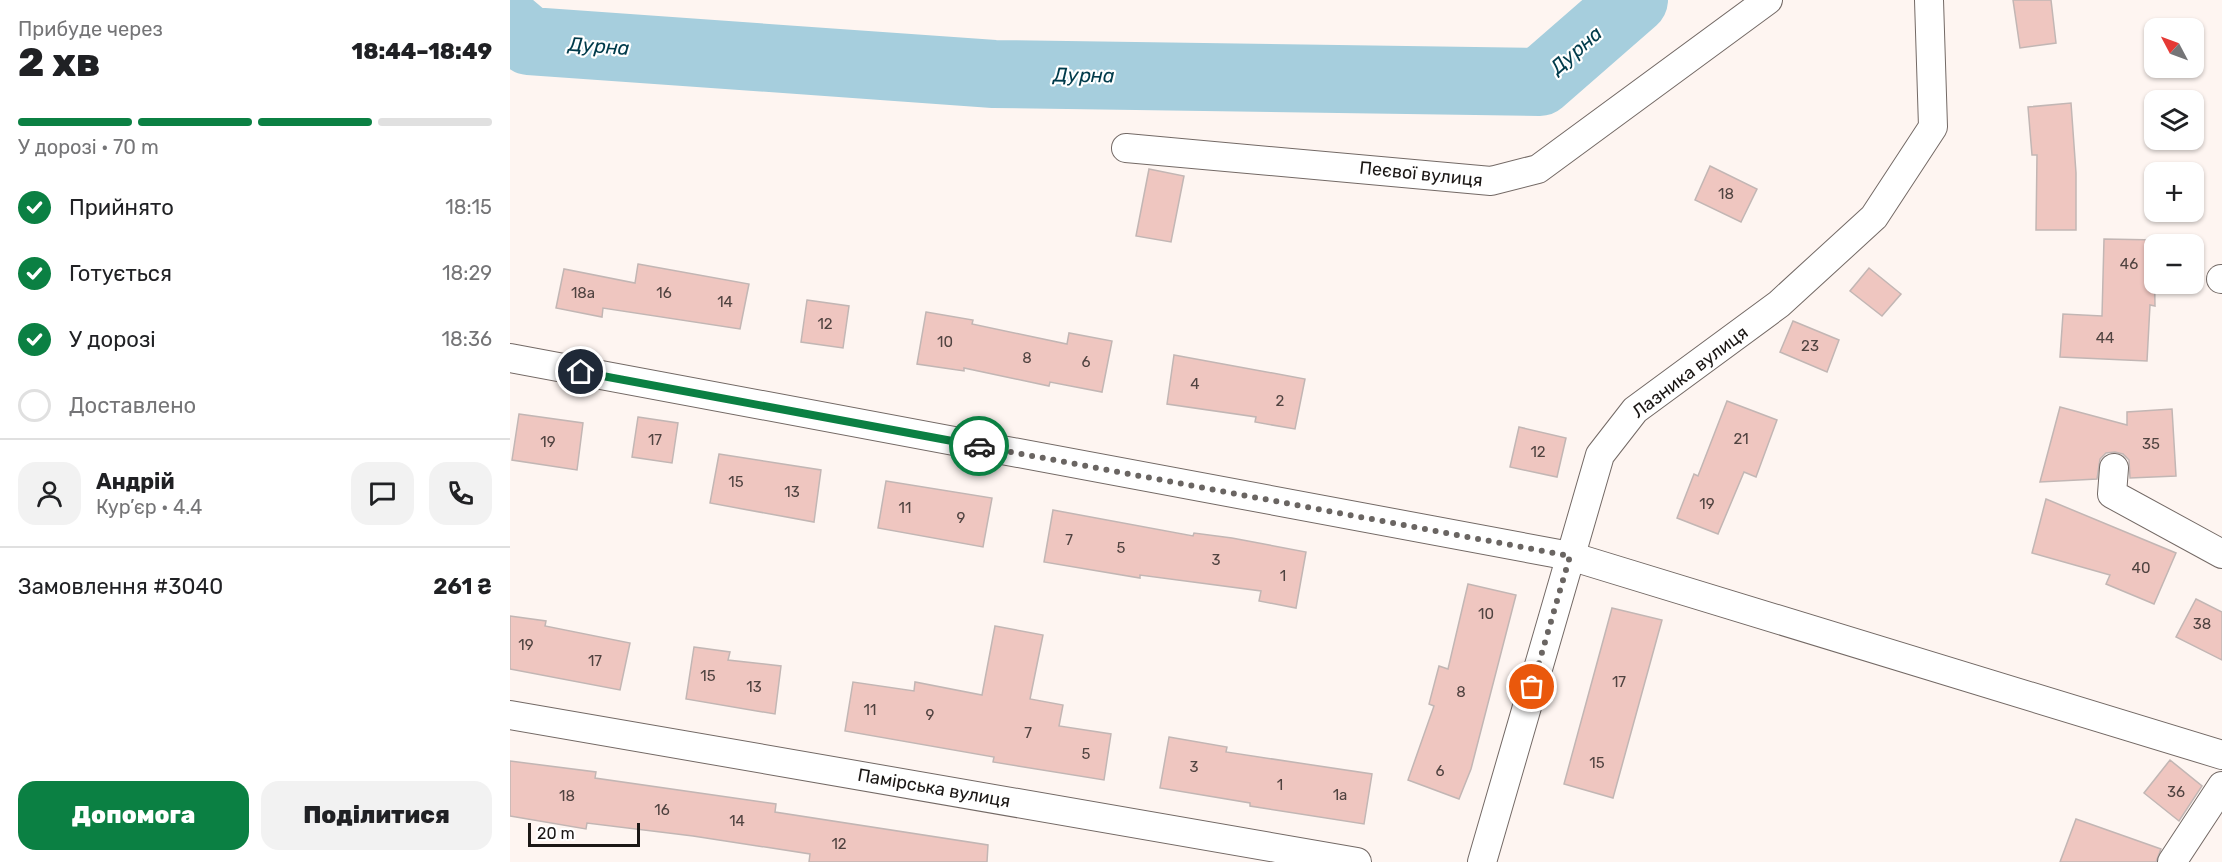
<!DOCTYPE html>
<html lang="uk">
<head>
<meta charset="utf-8">
<style>
  :root { --surface:#fff; --page:#f2f2f2; --text:#202124; --muted:#757577; --line:#e0e0e0; --accent:#0b8043 }
  body { margin:0; font-family:Rubik,sans-serif; background:var(--page); color:var(--text); height:100vh; display:flex; flex-direction:column; font-size:22px; white-space:nowrap }
  * { box-sizing:border-box; margin:0 }
  p { font-size:20px; color:var(--muted) }
  .icon { flex:none; width:33px; height:33px; fill:none; stroke:currentColor; stroke-width:2; stroke-linecap:round; stroke-linejoin:round }
  .map { position:relative; flex:1; overflow:hidden }
  .side { display:flex; flex-direction:column; background:var(--surface); width:510px }
  .side>* { flex:none }
  .needle { width:39px; rotate:311deg }
  .buttons { position:absolute; left:1634px; top:18px; display:grid; gap:12px }
  .buttons a { display:grid; place-items:center; width:60px; height:60px; border-radius:12px; background:var(--surface); box-shadow:0 2px 4px #0004; font-size:30px }
  .scale { position:absolute; left:18px; bottom:15px; width:112px; box-sizing:border-box; padding-left:6px; border:3px solid #1b1715; border-top:0; font-size:16px; line-height:21px; white-space:nowrap; color:#1b1715; -webkit-text-stroke:4px #fff; paint-order:stroke }
  .pin { position:absolute; display:grid; place-items:center; width:51px; height:51px; color:#fff; margin:-26px; border:3px solid #fff; border-radius:50%; box-shadow:0 2px 6px #0007 }
  .courier { position:absolute; display:grid; place-items:center; width:60px; height:60px; margin:-30px; border:4px solid #0b8043; border-radius:50%; background:#fff; color:#222; box-shadow:0 2px 8px #0007 }
  .head em { font-style:normal; font-weight:800 }
  .head div { display:flex; flex-direction:column-reverse }
  .head { display:flex; align-items:center; justify-content:space-between; height:102px; padding:0 18px }
  h1 { font-size:39px; font-weight:800; line-height:45px }
  .bar { display:grid; grid-template-columns:repeat(4,1fr); gap:9px 6px; align-content:center; height:72px; padding:0 18px }
  .bar i { height:8px; border-radius:4px; background:var(--line) }
  .bar .current { background:var(--accent) }
  .bar p { grid-column:span 4 }
  .line { display:flex; align-items:center; gap:15px; padding:0 18px; border-top:2px solid var(--line) }
  .line div { flex:1 }
  .round { display:grid; place-items:center; flex:none; width:63px; height:63px; border-radius:18px; background:var(--page) }
  ol { padding:0 18px; list-style:none }
  li { display:flex; align-items:center; gap:18px; height:66px }
  li p { margin-inline-start:auto }
  li .icon { padding:6px; border-radius:50%; background:var(--accent); color:#fff; stroke-width:4 }
  li:last-child { color:var(--muted) }
  li i { width:33px; height:33px; border:3px solid var(--line); border-radius:50% }
  .action { display:flex; gap:12px; margin-top:auto; padding:12px 18px }
  .action a { flex:1; height:69px; border-radius:18px; background:var(--accent); color:#fff; font-size:24px; font-weight:800; line-height:69px; text-align:center }
  .action a+a { background:var(--page); color:var(--text) }
  main { display:flex; flex:1; min-height:0 }
  .map>svg:first-child { display:block }
  .lines { fill:none; stroke-linecap:round; stroke-linejoin:round }
  .river { stroke:#a6cedd; stroke-width:68 }
  .building { fill:#efc6c0; stroke:#c2b6b4; stroke-width:1.5 }
  .minor-casing { stroke:#736965; stroke-width:30 }
  .minor { stroke:#fff; stroke-width:28 }
  .done { stroke:#6a6562; stroke-width:6; stroke-dasharray:0 10.8 }
  .route { stroke:#0b8043; stroke-width:8 }
  .labels { text-anchor:middle; dominant-baseline:central; stroke-width:4.5; stroke-linejoin:round; paint-order:stroke }
  .number-label { font-size:15px; fill:#504340 }
  .street-label { font-size:18px; fill:#1b1715; stroke:#fff }
  .water-label { font-size:20px; font-style:italic; fill:#003b4b; stroke:#fff }
</style>
</head>
<body>
<main>
<section class="side">
<div class="head"><div><h1>2 хв</h1><p>Прибуде через</p></div><em>18:44–18:49</em></div>
<div class="bar"><i class="current"></i><i class="current"></i><i class="current"></i><i></i><p>У дорозі · 70 m</p></div>
<ol>
<li><svg class="icon" aria-label="check" viewBox="0 0 24 24"><path d="M5 12l5 5 9-10"/></svg>Прийнято<p>18:15</p></li>
<li><svg class="icon" aria-label="check" viewBox="0 0 24 24"><path d="M5 12l5 5 9-10"/></svg>Готується<p>18:29</p></li>
<li><svg class="icon" aria-label="check" viewBox="0 0 24 24"><path d="M5 12l5 5 9-10"/></svg>У дорозі<p>18:36</p></li>
<li><i></i>Доставлено</li>
</ol>
<div class="line" style="height:108px"><a class="round"><svg class="icon" aria-label="person" viewBox="0 0 24 24"><circle cx="12" cy="8" r="4"/><path d="M4 21q1-7 8-7t8 7"/></svg></a><div><b>Андрій</b><p>Кур’єр · 4.4</p></div><a class="round"><svg class="icon" aria-label="chat" viewBox="0 0 24 24"><path d="M4 5h16v11H9l-5 4z"/></svg></a><a class="round"><svg class="icon" aria-label="phone" viewBox="0 0 24 24"><path d="M5 4h4l2 5-3 2q2 4 5 5l2-3 5 2v4C11 20 4 13 5 4z"/></svg></a></div>
<div class="line" style="height:78px"><div>Замовлення #3040</div><b>261 ₴</b></div>
<div class="action"><a>Допомога</a><a>Поділитися</a></div>
</section>
<div class="map">
<svg width="1712" height="862" viewBox="0 0 1712 862">
  <rect width="100%" height="100%" fill="#fef5f1"/>
  <g class="lines">
    <polyline class="river" points="0,25 19,41 484,74 1030,82 1124,0"/>
  </g>
  <g class="building">
    <polygon points="1503,0 1541,0 1546,43 1510,48"/>
    <polygon points="1561,103 1566,173 1566,230 1526,230 1527,155 1522,155 1518,107"/>
    <polygon points="1200,166 1247,189 1231,222 1185,200"/>
    <polygon points="639,169 674,176 661,242 626,236"/>
    <polygon points="1594,239 1647,240 1646,244 1644,244 1645,306 1640,305 1637,361 1550,357 1553,314 1592,316"/>
    <polygon points="128,264 239,284 230,329 93,308 92,317 46,308 54,269 125,283"/>
    <polygon points="1359,268 1391,294 1372,316 1340,291"/>
    <polygon points="297,300 339,306 333,348 291,342"/>
    <polygon points="416,312 463,320 462,324 557,344 559,333 602,341 592,392 540,382 539,386 454,368 454,371 407,364"/>
    <polygon points="1283,321 1329,340 1317,372 1270,352"/>
    <polygon points="664,355 795,379 785,429 745,422 746,417 657,404"/>
    <polygon points="1217,401 1267,420 1246,477 1234,472 1208,534 1167,518 1184,474 1188,476"/>
    <polygon points="1550,407 1617,425 1617,412 1662,409 1666,476 1620,478 1619,460 1613,454 1605,452 1596,453 1590,459 1587,479 1530,482"/>
    <polygon points="9,414 73,423 67,470 2,460"/>
    <polygon points="128,417 168,423 162,463 122,457"/>
    <polygon points="1009,427 1056,438 1047,477 1000,467"/>
    <polygon points="209,454 311,470 304,522 200,503"/>
    <polygon points="376,481 482,498 473,547 368,528"/>
    <polygon points="1536,499 1666,553 1644,604 1596,584 1600,575 1522,553"/>
    <polygon points="543,510 683,536 684,533 722,538 796,552 786,608 749,601 751,591 630,575 630,578 534,562"/>
    <polygon points="958,584 1006,595 961,769 949,799 898,780 924,706 919,704 929,666 938,669"/>
    <polygon points="1686,599 1712,612 1712,660 1666,637"/>
    <polygon points="1102,608 1152,620 1103,798 1054,784"/>
    <polygon points="0,616 36,621 35,626 120,643 110,690 0,669"/>
    <polygon points="485,626 533,635 520,699 553,705 549,726 601,734 594,780 483,762 484,757 335,731 343,682 404,691 405,682 472,695"/>
    <polygon points="184,647 220,652 218,660 271,666 265,714 176,699"/>
    <polygon points="659,737 717,747 716,752 862,774 854,824 740,806 740,803 650,788"/>
    <polygon points="1660,760 1692,786 1669,821 1634,793"/>
    <polygon points="0,761 86,772 85,778 266,804 265,812 478,845 477,862 299,862 300,854 183,836 77,823 76,829 0,816"/>
    <polygon points="1566,819 1651,849 1646,862 1550,862"/>
  </g>
  <g class="lines">
    <defs>
      <g id="minor">
        <polyline points="616,148 981,181 1028,169 1258,0"/>
        <polyline points="1711,279 1712,279"/>
        <polyline points="0,358 1060,556 1712,755"/>
        <polyline points="1604,468 1602,494 1712,554"/>
        <polyline points="0,715 847,862"/>
        <polyline points="972,862 1090,455 1125,410 1269,304 1364,217 1423,127 1419,0"/>
        <polyline points="1662,862 1712,786"/>
      </g>
    </defs>
    <use href="#minor" class="minor-casing"/>
    <use href="#minor" class="minor"/>
  </g>
  <g class="lines">
    <polyline class="done" points="469,446 1060,556 1022,687"/>
    <polyline class="route" points="71,372 469,446"/>
  </g>
  <g class="labels">
    <g class="number-label">
      <text x="1216" y="194">18</text>
      <text x="1619" y="264">46</text>
      <text x="73" y="293">18а</text>
      <text x="154" y="293">16</text>
      <text x="215" y="302">14</text>
      <text x="315" y="324">12</text>
      <text x="1595" y="338">44</text>
      <text x="435" y="342">10</text>
      <text x="1300" y="346">23</text>
      <text x="517" y="358">8</text>
      <text x="576" y="362">6</text>
      <text x="685" y="384">4</text>
      <text x="770" y="401">2</text>
      <text x="1231" y="439">21</text>
      <text x="145" y="440">17</text>
      <text x="38" y="442">19</text>
      <text x="1641" y="444">35</text>
      <text x="1028" y="452">12</text>
      <text x="226" y="482">15</text>
      <text x="282" y="492">13</text>
      <text x="1197" y="504">19</text>
      <text x="395" y="508">11</text>
      <text x="451" y="518">9</text>
      <text x="559" y="540">7</text>
      <text x="611" y="548">5</text>
      <text x="706" y="560">3</text>
      <text x="1631" y="568">40</text>
      <text x="773" y="576">1</text>
      <text x="976" y="614">10</text>
      <text x="1692" y="624">38</text>
      <text x="16" y="645">19</text>
      <text x="85" y="661">17</text>
      <text x="198" y="676">15</text>
      <text x="1109" y="682">17</text>
      <text x="244" y="687">13</text>
      <text x="951" y="692">8</text>
      <text x="360" y="710">11</text>
      <text x="420" y="715">9</text>
      <text x="518" y="733">7</text>
      <text x="576" y="754">5</text>
      <text x="1087" y="763">15</text>
      <text x="684" y="767">3</text>
      <text x="930" y="771">6</text>
      <text x="770" y="785">1</text>
      <text x="1666" y="792">36</text>
      <text x="830" y="795">1а</text>
      <text x="57" y="796">18</text>
      <text x="152" y="810">16</text>
      <text x="227" y="821">14</text>
      <text x="329" y="844">12</text>
    </g>
    <g class="street-label">
      <text transform="translate(911 174) rotate(6)">Пеєвої вулиця</text>
      <text transform="translate(1180 372) rotate(-37)">Лазника вулиця</text>
      <text transform="translate(424 788) rotate(10)">Памірська вулиця</text>
    </g>
    <g class="water-label">
      <text transform="translate(89 46) rotate(4)">Дурна</text>
      <text transform="translate(1066 50) rotate(-41)">Дурна</text>
      <text transform="translate(574 75) rotate(1)">Дурна</text>
    </g>
  </g>
</svg>
<div class="buttons">
<a><svg class="needle" viewBox="-14 -14 28 28"><path d="M0-13l5 13h-10z" fill="#e53935"/><path d="M0 13l5-13h-10z" fill="#757577"/></svg></a>
<a><svg class="icon" aria-label="layers" viewBox="0 0 24 24"><path d="M12 4l9 5-9 5-9-5zM3 14l9 5 9-5"/></svg></a>
<a>+</a>
<a>−</a>
</div>
<div class="scale">20 m</div>
<div class="pin" style="left:1022px;top:687px;background:#ea580c"><svg class="icon" aria-label="bag" viewBox="0 0 24 24"><path d="M5 8h14l-1 12H6zM9 8a3 3 0 0 1 6 0"/></svg></div>
<div class="pin" style="left:71px;top:372px;background:#1f2937"><svg class="icon" aria-label="home" viewBox="0 0 24 24"><path d="M3 11l9-7 9 7M6 9v11h12V9"/></svg></div>
<div class="courier" style="left:469px;top:446px"><svg class="icon" aria-label="car" viewBox="0 0 24 24"><path d="M5 17H2v-5l4-1 3-4h7l3 4 3 1v5h-3M9 17h6M6 11h13"/><circle cx="7" cy="17" r="2"/><circle cx="17" cy="17" r="2"/></svg></div>
</div>
</main>
</body>
</html>
